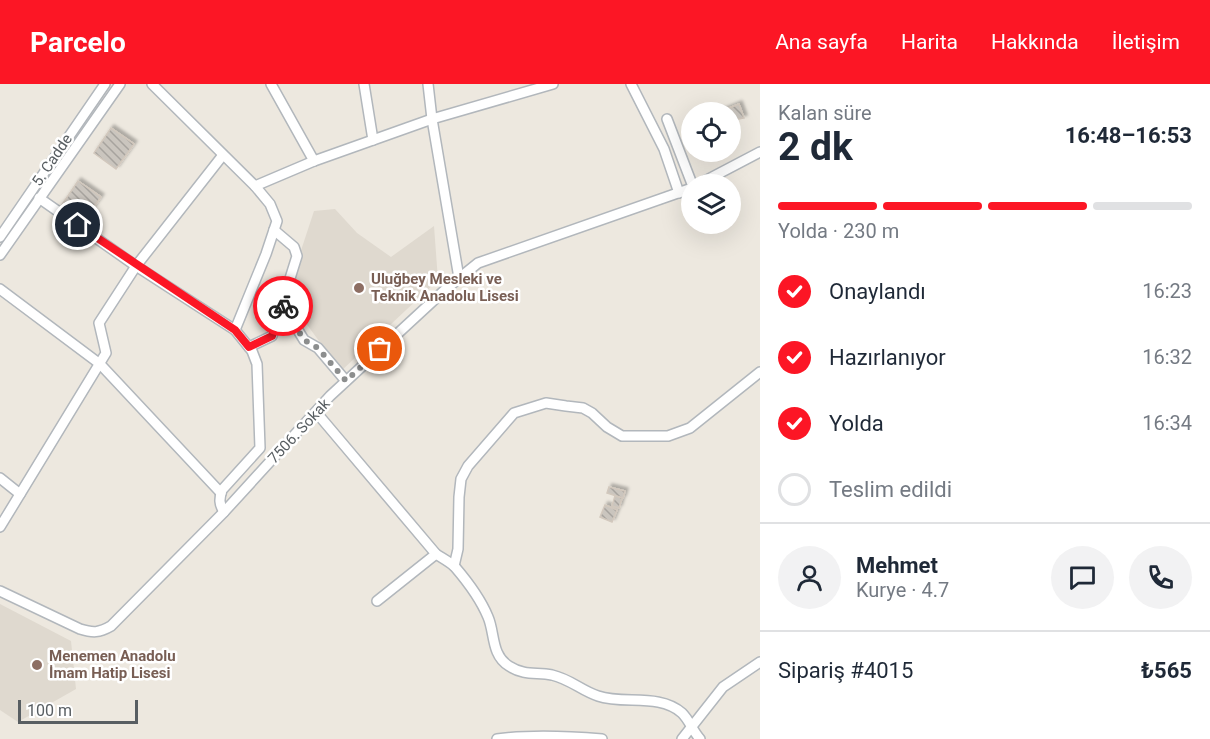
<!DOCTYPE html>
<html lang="tr">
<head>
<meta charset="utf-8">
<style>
  :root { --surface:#fff; --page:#f2f2f3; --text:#1f2937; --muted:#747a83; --line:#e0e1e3; --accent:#fc1625 }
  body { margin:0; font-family:Roboto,sans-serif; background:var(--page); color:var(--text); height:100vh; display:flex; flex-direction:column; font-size:22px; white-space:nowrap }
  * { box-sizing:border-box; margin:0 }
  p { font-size:20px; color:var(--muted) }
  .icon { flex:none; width:33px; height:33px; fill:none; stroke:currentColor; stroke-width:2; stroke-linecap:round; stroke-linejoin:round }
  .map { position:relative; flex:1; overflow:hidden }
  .details { display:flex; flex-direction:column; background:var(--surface); width:450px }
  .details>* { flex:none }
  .fabs { position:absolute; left:681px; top:18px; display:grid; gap:12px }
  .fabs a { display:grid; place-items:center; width:60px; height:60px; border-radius:50%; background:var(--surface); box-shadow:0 6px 24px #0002; font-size:30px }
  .scale { position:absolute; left:18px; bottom:15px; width:120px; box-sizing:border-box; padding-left:6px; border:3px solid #585e62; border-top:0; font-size:16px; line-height:21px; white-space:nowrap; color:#585e62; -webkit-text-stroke:4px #fff; paint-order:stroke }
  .pin { position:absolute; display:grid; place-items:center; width:51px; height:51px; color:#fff; margin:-26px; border:3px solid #fff; border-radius:50%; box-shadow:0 2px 6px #0007 }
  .courier { position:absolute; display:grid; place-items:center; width:60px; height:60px; margin:-30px; border:4px solid #fc1625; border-radius:50%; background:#fff; color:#222; box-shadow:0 2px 8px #0007 }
  .summary em { font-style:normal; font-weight:700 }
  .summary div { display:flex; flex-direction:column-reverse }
  .summary { display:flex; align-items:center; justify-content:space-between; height:102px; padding:0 18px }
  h1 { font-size:39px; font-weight:700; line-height:45px }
  .bar { display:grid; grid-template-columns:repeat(4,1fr); gap:9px 6px; align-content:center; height:72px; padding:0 18px }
  .bar i { height:8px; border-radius:4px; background:var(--line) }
  .bar .selected { background:var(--accent) }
  .bar p { grid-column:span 4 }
  .line { display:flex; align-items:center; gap:15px; padding:0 18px; border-top:2px solid var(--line) }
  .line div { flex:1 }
  .round { display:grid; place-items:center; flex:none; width:63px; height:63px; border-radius:32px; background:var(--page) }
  ol { padding:0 18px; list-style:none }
  li { display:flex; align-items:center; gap:18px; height:66px }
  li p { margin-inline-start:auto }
  li .icon { padding:6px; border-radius:50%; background:var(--accent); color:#fff; stroke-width:4 }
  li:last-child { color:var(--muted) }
  li i { width:33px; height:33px; border:3px solid var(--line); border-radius:50% }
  header { display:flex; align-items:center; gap:36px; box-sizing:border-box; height:84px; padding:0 30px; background:var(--accent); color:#fff }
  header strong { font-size:28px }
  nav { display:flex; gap:33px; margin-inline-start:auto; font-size:21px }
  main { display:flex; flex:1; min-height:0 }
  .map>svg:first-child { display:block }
  .education { fill:#dfd9cf }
  .building { fill:url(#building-back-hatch); stroke:#d2c8bd; stroke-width:1.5; filter:url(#shadow) }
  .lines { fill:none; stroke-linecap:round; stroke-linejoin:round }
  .minor-casing { stroke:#b2b7bc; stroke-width:12 }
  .minor { stroke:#fff; stroke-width:9 }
  .done { stroke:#8c8e8e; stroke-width:6; stroke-dasharray:0 10.8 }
  .route { stroke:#fc1625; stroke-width:8 }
  .education-dot { fill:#8d6e63; stroke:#fff; stroke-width:2 }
  .labels { text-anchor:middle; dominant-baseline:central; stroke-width:5; stroke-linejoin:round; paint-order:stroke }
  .street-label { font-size:15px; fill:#585e62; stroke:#fff }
  .education-label { font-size:15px; font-weight:bold; fill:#785e54; stroke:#fff; text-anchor:start }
</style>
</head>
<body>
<header>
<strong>Parcelo</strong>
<nav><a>Ana sayfa</a><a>Harita</a><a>Hakkında</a><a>İletişim</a></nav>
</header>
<main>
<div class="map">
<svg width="760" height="655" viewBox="0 0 760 655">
  <defs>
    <pattern id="building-back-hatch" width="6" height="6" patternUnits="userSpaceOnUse" patternTransform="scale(1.5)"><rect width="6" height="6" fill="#cac5be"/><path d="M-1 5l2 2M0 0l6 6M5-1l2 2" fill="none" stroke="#a7a39e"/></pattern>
    <filter id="shadow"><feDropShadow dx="3" dy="-3" stdDeviation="1.5" flood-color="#0004"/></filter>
  </defs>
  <rect width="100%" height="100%" fill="#ede8df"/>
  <g class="education">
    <polygon points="335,125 357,149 391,173 434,142 438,196 341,287 286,212 314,127"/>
    <polygon points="0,520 71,557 76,605 18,638 0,626"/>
  </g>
  <g class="building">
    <polygon points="739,20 744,34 733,36 734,40 730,41 730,28 713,28 721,26 722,27"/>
    <polygon points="692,38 692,52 686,52 684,40"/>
    <polygon points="111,44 134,60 116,85 94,69"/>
    <polygon points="78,97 101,113 83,138 61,122"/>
    <polygon points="609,403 625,407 623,414 607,409"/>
    <polygon points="615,412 622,414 619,424 612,422"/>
    <polygon points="605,421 617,426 612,438 600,433"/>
  </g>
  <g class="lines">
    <defs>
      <g id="minor">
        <polyline points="152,0 255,102 270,120 277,137 266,170 235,246"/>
        <polyline points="271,0 314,77"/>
        <polyline points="364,0 373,56"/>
        <polyline points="428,0 432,35 459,194"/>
        <polyline points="631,0 664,65 679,109"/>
        <polyline points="667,35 692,100"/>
        <polyline points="699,100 760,68"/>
        <polyline points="255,102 314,77 432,35 553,0"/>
        <path d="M39,114l97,68 99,64 17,21 5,13 3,84 -38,42c-3,9 -3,14 2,22"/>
        <polyline points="0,153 105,0"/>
        <polyline points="0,171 120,0"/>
        <polyline points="0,205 100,280 221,409"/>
        <polyline points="282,220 304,256 318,264 346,297"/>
        <polyline points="249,263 272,252 297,172 294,163 274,146"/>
        <path d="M316,328l120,142c6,4 14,8 19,13 12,14 26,33 33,50 7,16 3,38 21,49 16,10 26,6 43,9 18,4 30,16 46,21 26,9 61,-3 84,17 8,8 10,17 18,26"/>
        <polyline points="0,394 20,410"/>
        <polyline points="0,443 106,269 99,239 136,182 223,71"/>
        <polyline points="454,482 458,465 459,413 461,395 468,382 514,329 546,319 566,322 583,324 592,329 607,343 622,352 668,352 690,344 760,288"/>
        <path d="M0,507l80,38c13,4 19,4 31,-3l113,-114 106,-116 117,-108 31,-25 214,-75"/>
        <polyline points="377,517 436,470"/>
        <path d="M497,655c35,-5 71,-3 105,0"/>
        <polyline points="682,655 723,603 760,578"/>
      </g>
    </defs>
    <use href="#minor" class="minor-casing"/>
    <use href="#minor" class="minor"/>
  </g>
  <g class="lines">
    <polyline class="done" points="283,222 304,256 318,264 346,297 380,265"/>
    <polyline class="route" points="78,141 235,246 249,263 272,252 282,220 283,222"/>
  </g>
  <g class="education-dot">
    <circle cx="359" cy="204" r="6"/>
    <circle cx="37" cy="581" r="6"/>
  </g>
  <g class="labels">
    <g class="street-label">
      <text transform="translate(52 76) rotate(-56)">5. Cadde</text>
      <text transform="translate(299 347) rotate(-47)">7506. Sokak</text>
    </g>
    <g class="education-label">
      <text x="371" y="195">Uluğbey Mesleki ve<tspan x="371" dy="17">Teknik Anadolu Lisesi</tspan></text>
      <text x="49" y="572">Menemen Anadolu<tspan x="49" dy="17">İmam Hatip Lisesi</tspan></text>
    </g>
  </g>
</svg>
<div class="fabs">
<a><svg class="icon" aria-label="locate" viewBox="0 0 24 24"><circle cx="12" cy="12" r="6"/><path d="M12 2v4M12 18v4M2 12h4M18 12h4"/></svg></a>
<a><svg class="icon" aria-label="layers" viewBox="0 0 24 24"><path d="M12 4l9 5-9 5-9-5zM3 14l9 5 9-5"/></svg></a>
</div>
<div class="scale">100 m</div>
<div class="pin" style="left:380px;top:265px;background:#ea580c"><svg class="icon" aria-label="bag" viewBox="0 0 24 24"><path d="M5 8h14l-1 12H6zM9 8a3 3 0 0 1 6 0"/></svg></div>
<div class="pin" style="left:78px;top:141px;background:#1f2937"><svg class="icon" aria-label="home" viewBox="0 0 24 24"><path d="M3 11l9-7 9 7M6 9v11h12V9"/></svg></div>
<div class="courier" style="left:283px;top:222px"><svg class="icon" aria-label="bike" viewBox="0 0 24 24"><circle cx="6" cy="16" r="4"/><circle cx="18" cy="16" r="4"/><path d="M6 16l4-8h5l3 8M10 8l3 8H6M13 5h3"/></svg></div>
</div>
<section class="details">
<div class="summary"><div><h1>2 dk</h1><p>Kalan süre</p></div><em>16:48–16:53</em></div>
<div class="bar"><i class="selected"></i><i class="selected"></i><i class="selected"></i><i></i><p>Yolda · 230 m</p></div>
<ol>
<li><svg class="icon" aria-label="check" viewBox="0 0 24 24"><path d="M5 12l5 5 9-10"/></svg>Onaylandı<p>16:23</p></li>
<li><svg class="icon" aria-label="check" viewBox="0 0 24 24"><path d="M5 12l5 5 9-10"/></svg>Hazırlanıyor<p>16:32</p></li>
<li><svg class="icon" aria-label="check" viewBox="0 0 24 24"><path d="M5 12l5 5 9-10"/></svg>Yolda<p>16:34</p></li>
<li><i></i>Teslim edildi</li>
</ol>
<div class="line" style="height:108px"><a class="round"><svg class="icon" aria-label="person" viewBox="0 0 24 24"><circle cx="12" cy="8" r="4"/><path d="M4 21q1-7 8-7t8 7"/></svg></a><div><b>Mehmet</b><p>Kurye · 4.7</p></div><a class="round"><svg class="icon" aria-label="chat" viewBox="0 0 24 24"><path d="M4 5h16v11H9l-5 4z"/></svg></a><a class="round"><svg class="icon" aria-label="phone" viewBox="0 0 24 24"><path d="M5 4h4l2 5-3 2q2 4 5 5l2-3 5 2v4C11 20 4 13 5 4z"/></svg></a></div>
<div class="line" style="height:78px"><div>Sipariş #4015</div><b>₺565</b></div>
</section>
</main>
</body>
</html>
